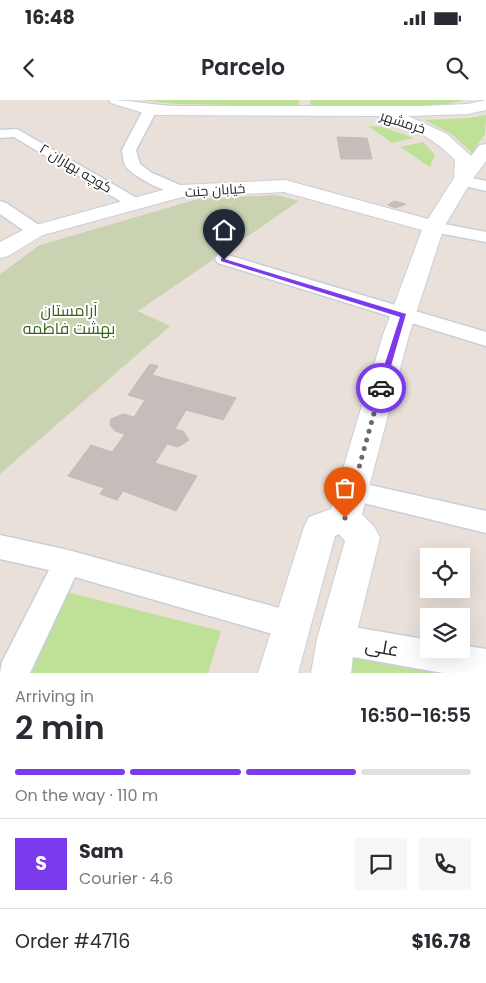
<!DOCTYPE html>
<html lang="en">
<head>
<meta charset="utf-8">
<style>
  :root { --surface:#fff; --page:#f7f7f7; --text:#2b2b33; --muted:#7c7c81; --line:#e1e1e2; --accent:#7c3aed }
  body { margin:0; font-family:Poppins,Cairo,sans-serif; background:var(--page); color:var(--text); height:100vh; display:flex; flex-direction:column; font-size:19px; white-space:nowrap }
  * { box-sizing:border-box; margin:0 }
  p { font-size:16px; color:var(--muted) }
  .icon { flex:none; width:28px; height:28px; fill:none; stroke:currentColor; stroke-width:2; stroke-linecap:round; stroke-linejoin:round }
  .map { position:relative; height:573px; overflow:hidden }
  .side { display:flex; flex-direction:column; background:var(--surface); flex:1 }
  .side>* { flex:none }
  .buttons { position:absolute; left:420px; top:448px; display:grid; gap:10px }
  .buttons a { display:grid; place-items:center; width:50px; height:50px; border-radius:0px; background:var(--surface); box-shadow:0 5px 20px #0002; font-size:25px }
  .pin { position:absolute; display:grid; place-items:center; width:42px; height:42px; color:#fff; margin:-51px -21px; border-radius:50% 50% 50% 0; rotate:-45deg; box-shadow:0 0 5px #0007 }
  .pin .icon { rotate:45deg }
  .courier { position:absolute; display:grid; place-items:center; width:50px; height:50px; margin:-25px; border:4px solid #7c3aed; border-radius:50%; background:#fff; color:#222; box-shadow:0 1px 6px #0007 }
  .overview em { font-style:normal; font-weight:600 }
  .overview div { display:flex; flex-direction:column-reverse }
  .overview { display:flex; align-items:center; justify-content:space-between; height:85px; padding:0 15px }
  h1 { font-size:32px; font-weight:600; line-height:38px }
  .bar { display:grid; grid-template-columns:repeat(4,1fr); gap:8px 5px; align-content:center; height:60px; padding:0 15px }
  .bar i { height:6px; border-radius:4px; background:var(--line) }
  .bar .selected { background:var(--accent) }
  .bar p { grid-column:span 4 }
  .line { display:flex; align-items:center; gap:12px; padding:0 15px; border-top:1px solid var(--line) }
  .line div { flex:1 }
  .round { display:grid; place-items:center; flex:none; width:52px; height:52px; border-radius:0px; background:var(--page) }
  .status { display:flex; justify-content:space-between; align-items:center; height:35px; padding:0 25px; background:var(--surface); direction:ltr }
  .status svg { height:14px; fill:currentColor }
  header { display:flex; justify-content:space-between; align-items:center; height:65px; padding:0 15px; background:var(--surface); font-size:22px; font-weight:600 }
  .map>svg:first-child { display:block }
  .green { fill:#bee097 }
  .cemetery { fill:#c9d3b1 }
  .building { fill:#c5bdb9; stroke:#c5bbb4 }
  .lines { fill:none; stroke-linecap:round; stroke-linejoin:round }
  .street-casing { stroke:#c8cfda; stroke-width:3 }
  .secondary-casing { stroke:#c8cfda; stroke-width:2 }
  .street { fill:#fff; fill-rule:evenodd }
  .secondary { fill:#fff; fill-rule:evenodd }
  .route { fill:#7c3aed }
  .done { stroke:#6c6866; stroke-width:5; stroke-dasharray:0 9 }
  .labels { text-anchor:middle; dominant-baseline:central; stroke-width:4; stroke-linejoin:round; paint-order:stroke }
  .far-street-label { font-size:14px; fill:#282828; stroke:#fff }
  .park-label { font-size:16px; fill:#38611b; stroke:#fff }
  .near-street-label { font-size:19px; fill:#282828; stroke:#fff }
</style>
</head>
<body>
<div class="status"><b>16:48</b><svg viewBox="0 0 49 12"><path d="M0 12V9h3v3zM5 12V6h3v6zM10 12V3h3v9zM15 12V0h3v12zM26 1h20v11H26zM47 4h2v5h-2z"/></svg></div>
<header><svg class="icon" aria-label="back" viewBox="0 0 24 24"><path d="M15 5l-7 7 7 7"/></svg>Parcelo<svg class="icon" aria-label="search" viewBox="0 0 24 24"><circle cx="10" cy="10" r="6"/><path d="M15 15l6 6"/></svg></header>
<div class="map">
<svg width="486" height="573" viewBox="0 0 486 573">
  <rect width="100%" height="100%" fill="#eae0da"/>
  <g class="green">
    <polygon points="144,0 299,0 299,6 174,4"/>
    <polygon points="310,0 465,0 439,6 311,7"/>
    <polygon points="486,15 485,34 472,53 453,35 425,20 469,18"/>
    <polygon points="368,26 382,27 414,38 392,43"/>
    <polygon points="423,42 435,55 430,67 400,47"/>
    <polygon points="62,491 221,531 208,573 22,573"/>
    <polygon points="355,551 436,573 349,573"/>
  </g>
  <polygon class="cemetery" points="276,95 299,101 138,211 170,226 0,374 0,174 40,145 198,99"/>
  <g class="building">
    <polygon points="337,37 367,38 372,59 341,59"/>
    <polygon points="394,101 406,104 395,108 388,105"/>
    <polygon points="150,264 158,266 152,275 236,298 223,320 186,310 175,329 183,331 189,340 178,347 167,344 155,363 197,376 176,411 123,391 117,400 100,394 104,388 68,376 91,345 112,352 125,334 115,331 110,325 111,319 123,314 134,317 145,300 128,295"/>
  </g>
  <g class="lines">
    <defs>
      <g id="street">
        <path d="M150,6l7,4 -21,40 4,14 12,9 35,15 2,3 -2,3c-13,4 -49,-15 -59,-25 -5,-4 -5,-13 -6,-19l21,-40z"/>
        <polygon points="17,29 142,101 144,104 142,107 130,107 14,37 0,38 0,30"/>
        <polygon points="462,76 486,81 486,91 457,84 454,81"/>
        <polygon points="0,101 6,103 42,127 45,131 42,135 30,135 0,114"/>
        <polygon points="434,122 486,132 486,142 428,131 425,127 428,123"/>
        <polygon points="224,154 486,232 486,246 218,163 215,159 218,155"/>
        <polygon points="352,381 486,411 486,433 343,398 339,391 343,384"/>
        <polygon points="0,435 68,450 290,511 301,515 305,525 301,535 290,539 75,477 30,573 0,573 2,562 49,470 0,459"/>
        <polygon points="336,524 429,540 429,549 461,549 461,545 486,549 486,573 443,573 336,554 325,550 320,539 325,528"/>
      </g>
      <path id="secondary" d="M109,0c23,0 43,5 66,6h248l45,-2 18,-4v10l-18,4 -60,2 39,18 24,22 9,-11 6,-1v17l-14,19 -28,47 -35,108 -47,179 13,14 5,10 -25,101 -4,34h-40l6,-34 28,-98 -6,-7 -4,2 -37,137h-40l46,-146 5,-10 22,-8 52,-174 39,-105 -138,-38 -102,5 -139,38 -35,21 -8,2v-16l29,-15 152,-42 104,-5 143,39 26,-41 1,-18c-19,-20 -40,-31 -66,-40l-1,-4 -238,-1 -39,-12z"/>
    </defs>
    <use href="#street" class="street-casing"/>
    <use href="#secondary" class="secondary-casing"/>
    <use href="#street" class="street"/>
    <use href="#secondary" class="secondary"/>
  </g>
  <polygon class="route" points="221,158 406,214 384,290 377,288 400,217 221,161"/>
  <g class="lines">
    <polyline class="done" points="345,418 381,288"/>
  </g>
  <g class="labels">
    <g class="far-street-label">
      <text transform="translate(403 22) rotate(18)">خرمشهر</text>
      <text transform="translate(76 68) rotate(31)">کوچه بهاران ۲</text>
      <text transform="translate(215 90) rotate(-4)">خیابان جنت</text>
    </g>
    <g class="park-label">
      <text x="69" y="210">آرامستان<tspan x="69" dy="18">بهشت فاطمه</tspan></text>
    </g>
    <g class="near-street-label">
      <text transform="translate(382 547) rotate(10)">علی</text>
    </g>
  </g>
</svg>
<div class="buttons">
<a><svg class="icon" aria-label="locate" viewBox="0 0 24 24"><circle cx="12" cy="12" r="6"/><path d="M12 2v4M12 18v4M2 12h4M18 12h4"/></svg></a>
<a><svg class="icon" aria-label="layers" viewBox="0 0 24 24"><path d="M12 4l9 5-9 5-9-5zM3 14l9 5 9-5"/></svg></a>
</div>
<div class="pin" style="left:345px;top:418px;background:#ea580c"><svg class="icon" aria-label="bag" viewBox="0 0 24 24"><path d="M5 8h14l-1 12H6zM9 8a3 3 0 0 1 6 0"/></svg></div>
<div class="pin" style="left:224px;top:160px;background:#1f2937"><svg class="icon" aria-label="home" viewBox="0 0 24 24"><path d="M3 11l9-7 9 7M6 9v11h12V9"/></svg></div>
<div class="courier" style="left:381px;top:288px"><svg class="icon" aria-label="car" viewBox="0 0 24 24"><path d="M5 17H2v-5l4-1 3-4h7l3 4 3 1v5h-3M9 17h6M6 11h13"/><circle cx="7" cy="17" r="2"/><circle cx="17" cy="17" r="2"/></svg></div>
</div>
<section class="side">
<div class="overview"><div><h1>2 min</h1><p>Arriving in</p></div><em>16:50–16:55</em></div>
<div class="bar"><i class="selected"></i><i class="selected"></i><i class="selected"></i><i></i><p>On the way · 110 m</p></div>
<div class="line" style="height:90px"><b class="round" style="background:var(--accent);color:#fff">S</b><div><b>Sam</b><p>Courier · 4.6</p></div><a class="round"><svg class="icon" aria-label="chat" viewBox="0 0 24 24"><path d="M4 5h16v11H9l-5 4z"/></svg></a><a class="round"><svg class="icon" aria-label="phone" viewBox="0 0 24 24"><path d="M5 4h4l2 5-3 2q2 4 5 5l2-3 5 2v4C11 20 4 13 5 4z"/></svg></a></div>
<div class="line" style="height:65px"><div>Order #4716</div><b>$16.78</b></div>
</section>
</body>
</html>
